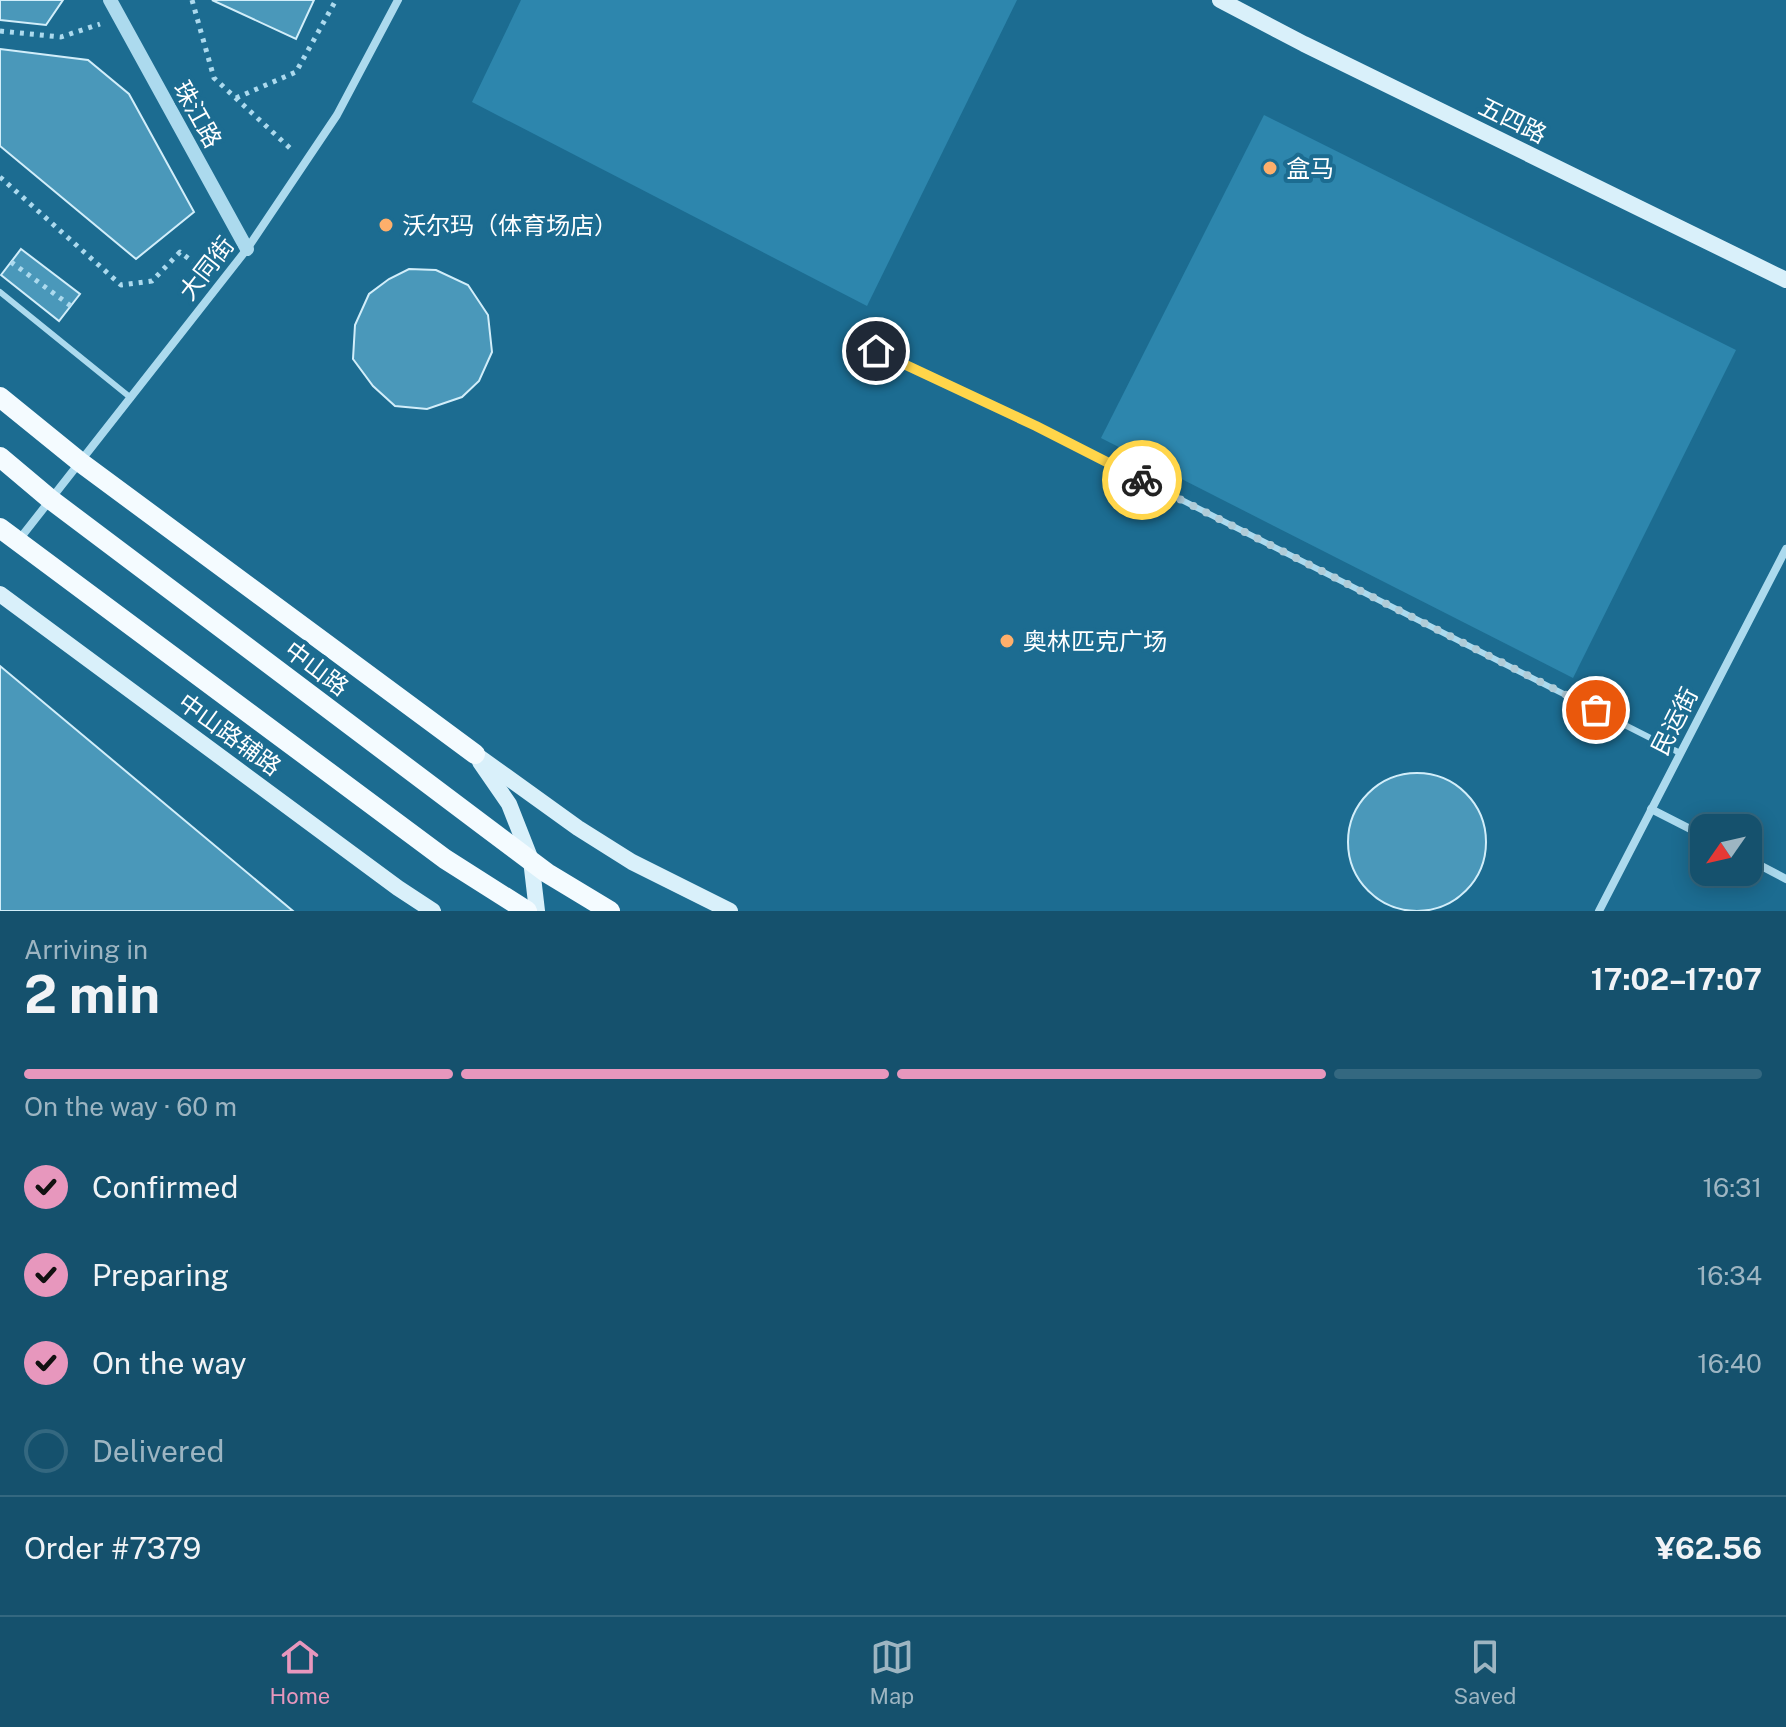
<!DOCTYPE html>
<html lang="en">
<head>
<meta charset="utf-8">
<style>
  :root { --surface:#15516d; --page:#225b75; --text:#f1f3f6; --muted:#9db5c2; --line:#346880; --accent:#e797bd }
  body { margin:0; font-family:"Public Sans","Noto Sans SC",sans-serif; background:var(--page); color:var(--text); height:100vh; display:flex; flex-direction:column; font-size:30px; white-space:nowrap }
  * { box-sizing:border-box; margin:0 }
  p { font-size:26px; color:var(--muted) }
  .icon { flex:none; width:44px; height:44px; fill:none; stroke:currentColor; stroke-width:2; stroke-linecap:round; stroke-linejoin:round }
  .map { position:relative; height:911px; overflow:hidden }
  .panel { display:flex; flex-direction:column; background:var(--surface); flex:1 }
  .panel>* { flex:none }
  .needle { width:52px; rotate:236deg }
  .tools { position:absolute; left:1690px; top:814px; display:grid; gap:16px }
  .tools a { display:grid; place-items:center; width:72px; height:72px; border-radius:16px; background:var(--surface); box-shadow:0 4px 20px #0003,0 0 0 2px var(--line); font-size:40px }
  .pin { position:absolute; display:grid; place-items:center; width:68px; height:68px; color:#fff; margin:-34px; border:4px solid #fff; border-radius:50%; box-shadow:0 2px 8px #0007 }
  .courier { position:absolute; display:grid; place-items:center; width:80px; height:80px; margin:-40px; border:6px solid #ffd54a; border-radius:50%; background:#fff; color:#222; box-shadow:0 2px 10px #0007 }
  .overview em { font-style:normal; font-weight:700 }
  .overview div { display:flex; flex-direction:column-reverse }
  .overview { display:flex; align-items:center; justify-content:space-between; height:136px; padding:0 24px }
  h1 { font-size:52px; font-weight:700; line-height:60px }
  .bar { display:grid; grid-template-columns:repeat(4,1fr); gap:12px 8px; align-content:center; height:96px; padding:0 24px }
  .bar i { height:10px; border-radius:6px; background:var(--line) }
  .bar .current { background:var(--accent) }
  .bar p { grid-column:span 4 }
  .line { display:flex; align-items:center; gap:20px; padding:0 24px; border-top:2px solid var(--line) }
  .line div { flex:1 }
  ol { padding:0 24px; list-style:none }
  li { display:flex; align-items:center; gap:24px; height:88px }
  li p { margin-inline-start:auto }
  li .icon { padding:8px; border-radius:50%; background:var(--accent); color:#111; stroke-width:4 }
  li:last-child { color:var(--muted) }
  li i { width:44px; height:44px; border:4px solid var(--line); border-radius:50% }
  .menu { display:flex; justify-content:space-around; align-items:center; height:112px; border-top:2px solid var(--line); background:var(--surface); font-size:22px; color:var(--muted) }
  .menu a { display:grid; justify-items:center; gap:4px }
  .menu .current { color:var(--accent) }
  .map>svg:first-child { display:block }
  .green { fill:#2d86ad }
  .building { fill:#4a98ba; stroke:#d2eefa; stroke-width:2 }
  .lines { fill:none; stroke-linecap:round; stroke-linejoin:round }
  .path { stroke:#acdaee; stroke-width:5; stroke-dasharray:4 6; stroke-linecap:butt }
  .service { stroke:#acdaee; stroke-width:6 }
  .minor { stroke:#acdaee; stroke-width:8 }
  .tertiary { stroke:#acdaee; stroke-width:14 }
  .secondary { stroke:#d9f0fa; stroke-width:16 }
  .primary { stroke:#f4fbff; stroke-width:20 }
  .done { stroke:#b0ccd8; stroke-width:8; stroke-dasharray:0 14.4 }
  .route { stroke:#ffd54a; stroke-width:10 }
  .poi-dot { fill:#feaf6b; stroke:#1c6c91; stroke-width:3 }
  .labels { text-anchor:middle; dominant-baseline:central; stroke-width:8; stroke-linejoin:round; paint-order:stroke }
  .street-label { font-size:24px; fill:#fff; stroke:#1c6c91 }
  .poi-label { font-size:24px; fill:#fff; stroke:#1c6c91; text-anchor:start }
</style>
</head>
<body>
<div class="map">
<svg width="1786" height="911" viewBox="0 0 1786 911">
  <rect width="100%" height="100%" fill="#1c6c91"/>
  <g class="green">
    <polygon points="521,0 1017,0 867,306 472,102"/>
    <polygon points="1264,115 1736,350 1573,678 1101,438"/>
  </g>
  <g class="building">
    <polygon points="0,0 63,0 46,25 0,20"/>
    <polygon points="212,0 314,0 296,39"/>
    <polygon points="0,49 88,60 129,94 194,212 136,259 0,146"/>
    <polygon points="21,249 80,294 59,321 1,275"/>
    <polygon points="409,269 436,270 468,285 488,315 492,352 479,381 462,397 427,409 395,406 373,386 353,359 355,325 369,294 389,279"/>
    <polygon points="0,666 293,911 0,911"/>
    <circle cx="1417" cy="842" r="69"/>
  </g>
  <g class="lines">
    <g class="path">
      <polyline points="192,0 214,78 291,149"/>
      <polyline points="0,31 61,37 100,24"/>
      <polyline points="236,98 296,72 336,0"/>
      <polyline points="0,177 121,285 152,281 180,252 193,262"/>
      <polyline points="11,262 71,306"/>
    </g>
    <g class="service">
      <polyline points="0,292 131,398"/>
      <polyline points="876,351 1036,426 1680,753"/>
    </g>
    <g class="minor">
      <polyline points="18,541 247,249 337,115 398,0"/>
      <polyline points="1651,809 1704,836"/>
      <polyline points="1748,859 1786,879"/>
      <polyline points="1599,911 1786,549"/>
    </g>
    <polyline class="tertiary" points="110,0 247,249"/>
    <g class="secondary">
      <polyline points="1220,0 1304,44 1786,280"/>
      <polyline points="0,594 398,888 433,911"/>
      <polyline points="475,754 578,828 632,862 730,911"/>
      <polyline points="480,762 509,804 531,860 537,911"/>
    </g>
    <g class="primary">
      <polyline points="0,397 80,462 475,754"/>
      <polyline points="0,457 50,499 483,825 547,873 610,911"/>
      <polyline points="0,528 445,859 527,911"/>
    </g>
  </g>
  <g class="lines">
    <polyline class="done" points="1142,480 1596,710"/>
    <polyline class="route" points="876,351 1036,426 1142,480"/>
  </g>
  <g class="poi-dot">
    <circle cx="1270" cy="168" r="8"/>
    <circle cx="386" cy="225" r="8"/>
    <circle cx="1007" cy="641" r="8"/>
  </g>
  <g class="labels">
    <g class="street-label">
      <text transform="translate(198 114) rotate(61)">珠江路</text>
      <text transform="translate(1513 120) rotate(26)">五四路</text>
      <text transform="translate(206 268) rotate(-52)">大同街</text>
      <text transform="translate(317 668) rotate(37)">中山路</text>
      <text transform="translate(1674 721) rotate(-63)">民运街</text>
      <text transform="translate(230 734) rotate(36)">中山路辅路</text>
    </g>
    <g class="poi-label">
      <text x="1286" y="168">盒马</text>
      <text x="402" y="225">沃尔玛（体育场店）</text>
      <text x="1023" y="641">奥林匹克广场</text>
    </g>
  </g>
</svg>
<div class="tools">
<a><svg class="needle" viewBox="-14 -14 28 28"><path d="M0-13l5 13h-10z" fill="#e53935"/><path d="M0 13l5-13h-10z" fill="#9db5c2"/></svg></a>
</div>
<div class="pin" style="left:1596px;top:710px;background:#ea580c"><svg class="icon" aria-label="bag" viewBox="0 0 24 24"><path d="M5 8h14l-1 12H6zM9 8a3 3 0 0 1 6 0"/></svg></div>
<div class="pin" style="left:876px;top:351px;background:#1f2937"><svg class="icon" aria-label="home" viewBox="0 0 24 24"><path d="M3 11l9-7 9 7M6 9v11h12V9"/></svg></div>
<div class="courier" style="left:1142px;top:480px"><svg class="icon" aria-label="bike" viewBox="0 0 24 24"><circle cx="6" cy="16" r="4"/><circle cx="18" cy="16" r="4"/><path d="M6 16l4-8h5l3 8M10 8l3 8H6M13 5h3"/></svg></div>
</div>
<section class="panel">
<div class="overview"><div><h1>2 min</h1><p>Arriving in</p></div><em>17:02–17:07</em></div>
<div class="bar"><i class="current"></i><i class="current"></i><i class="current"></i><i></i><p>On the way · 60 m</p></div>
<ol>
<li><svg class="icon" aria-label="check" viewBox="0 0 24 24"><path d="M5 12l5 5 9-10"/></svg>Confirmed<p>16:31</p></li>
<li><svg class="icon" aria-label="check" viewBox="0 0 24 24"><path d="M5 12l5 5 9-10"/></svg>Preparing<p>16:34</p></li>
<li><svg class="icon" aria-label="check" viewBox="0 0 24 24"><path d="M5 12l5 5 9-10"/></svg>On the way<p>16:40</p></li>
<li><i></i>Delivered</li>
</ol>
<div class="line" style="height:104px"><div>Order #7379</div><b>¥62.56</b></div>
</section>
<nav class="menu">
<a class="current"><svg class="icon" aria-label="home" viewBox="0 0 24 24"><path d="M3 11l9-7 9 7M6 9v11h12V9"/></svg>Home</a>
<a><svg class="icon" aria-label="map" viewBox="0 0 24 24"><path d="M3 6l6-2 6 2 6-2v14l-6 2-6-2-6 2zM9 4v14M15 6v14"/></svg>Map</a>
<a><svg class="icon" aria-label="saved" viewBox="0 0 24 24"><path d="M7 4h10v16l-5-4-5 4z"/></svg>Saved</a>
</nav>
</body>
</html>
